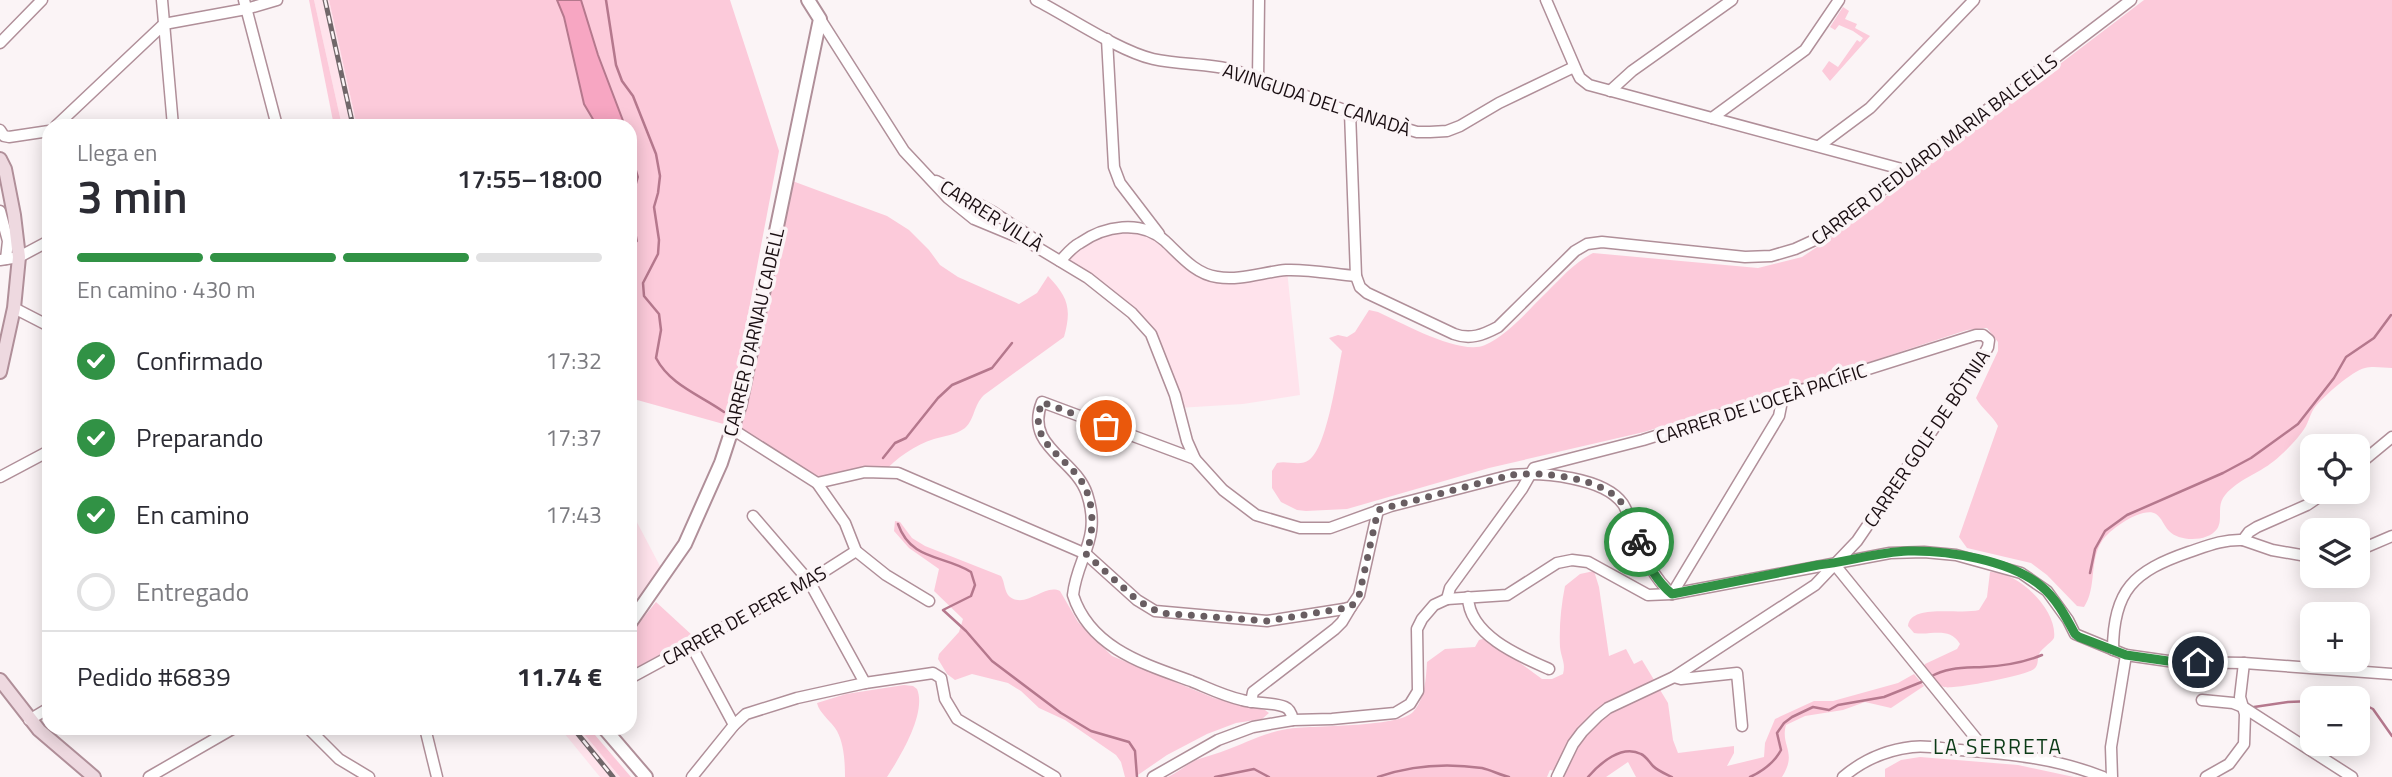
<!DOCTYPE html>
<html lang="es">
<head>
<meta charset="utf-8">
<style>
  :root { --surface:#fff; --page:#f7f7f7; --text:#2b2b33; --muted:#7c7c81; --line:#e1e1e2; --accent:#319245 }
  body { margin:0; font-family:"Titillium Web",sans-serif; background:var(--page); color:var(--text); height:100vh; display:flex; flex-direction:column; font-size:26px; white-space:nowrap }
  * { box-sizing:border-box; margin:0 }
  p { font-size:23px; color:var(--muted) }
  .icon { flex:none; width:38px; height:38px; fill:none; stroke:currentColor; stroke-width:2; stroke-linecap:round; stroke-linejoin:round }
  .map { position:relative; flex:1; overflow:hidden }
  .panel { position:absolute; left:42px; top:119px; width:595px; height:616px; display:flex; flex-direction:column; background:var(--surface); border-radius:21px; box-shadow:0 4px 18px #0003 }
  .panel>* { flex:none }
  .tools { position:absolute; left:2300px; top:434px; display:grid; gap:14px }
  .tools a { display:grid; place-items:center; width:70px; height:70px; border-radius:14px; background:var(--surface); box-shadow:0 4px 18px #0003; font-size:35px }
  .pin { position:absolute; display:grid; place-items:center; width:60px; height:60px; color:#fff; margin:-30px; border:4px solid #fff; border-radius:50%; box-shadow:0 2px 7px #0007 }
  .courier { position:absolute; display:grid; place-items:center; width:70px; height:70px; margin:-35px; border:5px solid #319245; border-radius:50%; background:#fff; color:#222; box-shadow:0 2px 9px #0007 }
  .overview em { font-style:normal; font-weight:600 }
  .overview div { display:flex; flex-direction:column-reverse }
  .overview { display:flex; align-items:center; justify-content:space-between; height:119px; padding:0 35px }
  h1 { font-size:46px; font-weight:600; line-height:52px }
  .bar { display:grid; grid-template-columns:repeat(4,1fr); gap:10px 7px; align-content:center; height:84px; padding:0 35px }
  .bar i { height:9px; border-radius:5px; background:var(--line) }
  .bar .on { background:var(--accent) }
  .bar p { grid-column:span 4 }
  .line { display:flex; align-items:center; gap:18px; padding:0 35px; border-top:2px solid var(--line) }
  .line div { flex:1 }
  ol { padding:0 35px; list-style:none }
  li { display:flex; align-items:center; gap:21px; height:77px }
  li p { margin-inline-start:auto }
  li .icon { padding:7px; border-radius:50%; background:var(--accent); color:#fff; stroke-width:4 }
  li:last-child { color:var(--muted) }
  li i { width:38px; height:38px; border:4px solid var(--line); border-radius:50% }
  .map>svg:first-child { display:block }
  .built { fill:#ffe3ec }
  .green { fill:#fccada }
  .water { fill:#f7a6c2; stroke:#b5788d; stroke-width:2 }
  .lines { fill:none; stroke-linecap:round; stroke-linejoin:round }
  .stream { stroke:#b5788d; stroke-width:2.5 }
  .minor-casing { stroke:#b08f99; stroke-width:13 }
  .tertiary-casing { stroke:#b08f99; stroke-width:16 }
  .secondary-casing { stroke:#b08f99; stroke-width:16 }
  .minor { stroke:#fff; stroke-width:10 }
  .tertiary { stroke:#fff; stroke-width:12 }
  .secondary { stroke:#eed9e0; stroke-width:12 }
  .rail-casing { stroke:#71676a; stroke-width:5 }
  .rail { stroke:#fbf4f6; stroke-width:2.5; stroke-dasharray:8; stroke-linecap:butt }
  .done { stroke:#695e62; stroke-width:7; stroke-dasharray:0 12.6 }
  .route { stroke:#319245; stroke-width:9 }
  .labels { text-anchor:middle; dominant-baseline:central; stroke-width:7; stroke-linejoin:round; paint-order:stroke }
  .street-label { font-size:19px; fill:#1a0e12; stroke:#fbf4f6 }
  .neighbourhood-label { font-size:21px; letter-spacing:2px; fill:#0b3a16; stroke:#fbf4f6 }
</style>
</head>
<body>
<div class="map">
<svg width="2392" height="777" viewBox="0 0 2392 777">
  <rect width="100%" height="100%" fill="#fbf4f6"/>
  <g class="built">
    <polygon points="314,0 329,0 357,126 342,126"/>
    <polygon points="1145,229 1215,277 1287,270 1300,395 1243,404 1178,408 1151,334 1066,260 1096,234"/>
    <polygon points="630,509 661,568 630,612"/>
    <polygon points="560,728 579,728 620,777 600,777"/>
  </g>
  <g class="green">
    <polygon points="309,0 314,0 342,126 334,126"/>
    <polygon points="329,0 730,0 779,151 727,425 630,398 630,126 357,126"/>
    <path d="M2144,0h248v368c-8,0 -19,-2 -27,0 -13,3 -41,28 -50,39 -4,5 -6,13 -9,19 -7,12 -21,26 -32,35 -16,13 -40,20 -51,37 -6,10 0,22 -6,31 -9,13 -38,13 -48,2 -5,-5 -7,-13 -13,-17 -13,-8 -46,15 -54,27 -13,19 -5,47 -18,66l-7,-1 -30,-31 -16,-12 -64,-15 -8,-11 39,-111c-6,-11 -16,-17 -22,-28l22,-47v-9l-11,-14 -20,2 -177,58 -146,44 -155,36 -142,41 -41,2 -9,-1 -16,-8 -9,-14v-17l5,-8c10,-3 23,4 32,-3 18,-12 28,-86 33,-109l-13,-13 9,-3 9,2 8,-5 14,-22 9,2c24,11 83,44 107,33 24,-11 43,-35 62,-53 14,-14 28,-30 46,-39l165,15 44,-11 33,-22z"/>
    <polygon points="1843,7 1849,11 1845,19 1857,24 1855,28 1870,36 1830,81 1822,71 1829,61 1838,67 1857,40 1860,42 1863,38 1853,31 1839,25 1835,30 1830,27"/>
    <path d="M787,179l100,37 22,14 20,20 11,15 18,12 61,27 18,-11 11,-17c20,21 24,32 16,61l-80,58c-11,11 -9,24 -19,33 -9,7 -21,8 -31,11 -19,6 -38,19 -51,34l-66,10 -85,-54z"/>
    <path d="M895,521l5,1 12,16 13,8 76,30c4,6 3,16 9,21 17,12 34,-14 50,-6l18,31 34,34 102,42 51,12 4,3 -7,6 -26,4 -29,11 -40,21 -32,22h-10l-4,-15 -5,-7 -51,-35 -26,-12 -18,-17 -13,-8 -36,-9 -17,6 -8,-6 -9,-15 1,-5 20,-22 4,-13 -29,-28 5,-22 -30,-21 -15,-17z"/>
    <path d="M1594,571l5,16 10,69 17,-7 8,15 8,-4 26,43 5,37 5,13 56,-7v7l-7,13 37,-9 1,-14 10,-24 39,-18h19l65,-18 16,-9 10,12 -33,22 -26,-6 -22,8 -38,6 -19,9c-6,21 12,27 -4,52h-146l-8,-15 -22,15h-42l1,-4 -15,-3 -3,7h-379c10,-5 18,-12 28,-17 8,-3 17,-5 25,-8 23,-8 42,-19 66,-23 25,-4 110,-1 126,-17 12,-13 13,-33 14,-50l18,-13 30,-2 4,-7 7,-2 56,41h10l11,-5c3,-11 -2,-16 -3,-27 -1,-20 1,-41 5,-61l15,-12z"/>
    <path d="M1990,572c28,-1 68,38 64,66 -4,6 -12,10 -15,16 -2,6 0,11 -5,15 -6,6 -82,21 -90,18 -7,-2 -16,-12 -20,-18l1,-5 32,-15 3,-5c-11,-18 -29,-8 -46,-11l-6,-7c2,-23 52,-11 71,-16l8,-13z"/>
    <polygon points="656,602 693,636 630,671 630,634"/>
    <path d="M904,685l9,1 4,3c10,24 -17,68 -30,88h-42c0,-15 -1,-33 -8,-46 -6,-10 -18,-18 -20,-28l29,-9z"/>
    <polygon points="579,728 589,728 631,777 620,777"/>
    <polygon points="1920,757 2018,765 2074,777 1885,777 1885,769 1901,760"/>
  </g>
  <g class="water">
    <polygon points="557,0 581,0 598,55 625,126 597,126 584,104 564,17"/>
    <polygon points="630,149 638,177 630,205 637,241 632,247 630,246"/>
  </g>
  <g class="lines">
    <g class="stream">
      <path d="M606,0l10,65 6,16 11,15 23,58 4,22 -2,17 -4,14 5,33 -1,14 -15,29 1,13 15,18 2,16 -5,28c14,27 44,37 68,54"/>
      <polyline points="883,458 895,443 906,438 938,398 952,385 992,368 1012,343"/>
      <path d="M898,524c13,37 46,31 73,48l4,13 -4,11 -28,14 23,21 26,30 69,52 30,18 38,11 6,9 2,26"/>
      <polyline points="2090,573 2095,549 2105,531 2127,515 2223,473 2251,458 2298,424 2334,378 2346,357 2374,338 2391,315"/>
      <path d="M1930,677c17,-10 33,-9 53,-10 20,-1 40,-4 59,-12"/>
      <polyline points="2357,701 2373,709 2392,736"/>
      <polyline points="2254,707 2288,702 2312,701"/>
      <polyline points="1215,777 1254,769 1269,777"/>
      <path d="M1378,777c34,-12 69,-14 104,-9 9,2 18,7 27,9"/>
      <path d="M1588,777c12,-14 34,-33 53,-23 5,2 8,8 12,12 5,5 13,8 19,11"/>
      <path d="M1750,777c13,-6 24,-14 31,-27l-4,-17 7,-10 8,-6 21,-10 16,3 9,-5 46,-8 40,-16"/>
    </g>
    <defs>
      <g id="minor">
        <polyline points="162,0 173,126"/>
        <polyline points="244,0 277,126"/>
        <path d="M1036,0c33,17 83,51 117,59 27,6 55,4 81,11l116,42 67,20h13l17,-1 13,-5 39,-23 75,-36"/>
        <polyline points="1546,0 1577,72 1580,78 1589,85 1909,171"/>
        <path d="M820,19l84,132 44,47 26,21 51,21 63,38 44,35 19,21 24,61 12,46 8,18 28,31 33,25 44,13h30l61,-22 120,-31c31,-3 93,2 112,29 4,6 6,14 9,20 11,27 18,51 40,70"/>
        <polyline points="1107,39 1114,167 1120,183 1159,234"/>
        <polyline points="0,43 42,0"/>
        <polyline points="1258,80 1259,0"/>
        <polyline points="1610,91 1632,71 1732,0"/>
        <path d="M1350,112l6,164 4,11 7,6 87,41c16,6 29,1 44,-7l77,-76 12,-7 15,-2 143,15 26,-1 24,-7 24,-11 312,-238"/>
        <polyline points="1712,118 1805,50 1839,0"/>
        <polyline points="56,126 164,24 246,9 277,0"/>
        <polyline points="0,130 4,136 9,137 49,131"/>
        <polyline points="1819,146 1870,108 1974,0"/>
        <polyline points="936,181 993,212 1034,239"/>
        <polyline points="0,211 8,241 6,259"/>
        <polyline points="0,260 19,257 49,241"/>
        <path d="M1060,261c6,-6 12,-14 20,-18 24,-17 61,-24 85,-2 15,14 30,33 52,36 23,4 46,-5 69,-7 23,-1 47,4 70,6"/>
        <polyline points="14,308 49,326"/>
        <polyline points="732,429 817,483 845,523 856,551 886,575 929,601"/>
        <path d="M1195,459l-153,-57c-18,45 33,56 45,92 15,45 -10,63 -14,101 17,53 71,69 118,86 17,7 33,15 51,19 13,4 31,2 43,7 5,2 7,8 8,13"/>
        <polyline points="2357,466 2392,437"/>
        <polyline points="0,477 49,451"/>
        <polyline points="817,483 865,472 898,473 1086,554 1137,600 1155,611 1267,621 1344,609 1351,607 1359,595 1378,510"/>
        <polyline points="753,516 809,581 865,683"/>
        <polyline points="2243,540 2272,550 2312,557"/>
        <polyline points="2357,551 2392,536"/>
        <polyline points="1835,565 1987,752"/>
        <polyline points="1672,594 1779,416 1781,406 1778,398"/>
        <path d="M1468,597c1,38 51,59 81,72"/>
        <polyline points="1447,599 1450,588 1522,489 1534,468 1643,440 1976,335 1983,335 1989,340 1988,347 1983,356 1857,541 1815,585 1674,677 1608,708 1598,716 1582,732 1573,744 1557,777"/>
        <polyline points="691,645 734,725"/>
        <path d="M2113,650c0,-60 21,-79 76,-98 18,-6 35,-13 54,-12l6,-8 8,-5 50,-22 19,-13"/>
        <polyline points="1674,677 1681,679 1737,673 1742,726"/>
        <polyline points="630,678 809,581 856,551"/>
        <polyline points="2202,700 2233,703 2243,707 2352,777"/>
        <polyline points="1251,702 1253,692 1335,629 1342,622 1351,607"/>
        <polyline points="29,720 49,708"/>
        <polyline points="308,728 339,759 369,777"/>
        <polyline points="425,728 437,777"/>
        <polyline points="545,728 548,728"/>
        <polyline points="149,777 234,728"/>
        <polyline points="692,777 734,725 746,714 797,698 865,683 933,673 941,678 945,699 957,719 1055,777"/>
        <polyline points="1153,777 1218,740 1253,727 1293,720 1332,719 1395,713 1410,704 1418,691 1417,629 1422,619 1434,605 1447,599 1507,595 1557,563 1572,560 1588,562 1648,595 1672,594 1890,553 1924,552 1956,555 2021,573 2047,591 2068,620 2075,634 2126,655 2175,662 2244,663 2392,674"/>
        <path d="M1843,777c19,-16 43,-27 69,-30 16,-2 32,2 48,3 51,4 95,8 143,27"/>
        <polyline points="2112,777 2111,747 2126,655"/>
        <polyline points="2206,777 2229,764 2244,744 2245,714 2240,697 2244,663"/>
      </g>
      <g id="tertiary">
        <polyline points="630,623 685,544 721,463 740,405 820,19 808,0"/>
        <polyline points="604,728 646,777"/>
      </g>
      <g id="secondary">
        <polyline points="0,159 5,169 14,215 19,257 14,308 0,372"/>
        <polyline points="0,680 39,730 94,777"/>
      </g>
    </defs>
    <use href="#minor" class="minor-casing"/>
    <use href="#tertiary" class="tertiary-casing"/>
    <use href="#secondary" class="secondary-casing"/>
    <use href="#minor" class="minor"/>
    <use href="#tertiary" class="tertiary"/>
    <use href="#secondary" class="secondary"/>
    <defs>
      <g id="rail">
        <polyline points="325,0 353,126"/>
        <polyline points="573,728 613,777"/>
      </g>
    </defs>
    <use href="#rail" class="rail-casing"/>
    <use href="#rail" class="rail"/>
  </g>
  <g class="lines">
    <path class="done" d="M1106,426l-64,-24c-14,37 15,49 35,73 18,21 18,55 9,79l51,46 23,13 108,8 83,-14 8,-11 19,-86 133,-35c30,-4 95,2 113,31 7,10 10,24 15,36"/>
    <path class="route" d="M1639,542c7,20 16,38 33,52l146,-29c29,-3 60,-13 90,-14 39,-1 102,9 133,35 15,12 25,31 34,48l4,3 47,18 49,7h23"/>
  </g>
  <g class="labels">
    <g class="street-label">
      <text transform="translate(1317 99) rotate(18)">AVINGUDA DEL CANADÀ</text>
      <text transform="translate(1934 149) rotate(-37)">CARRER D'EDUARD MARIA BALCELLS</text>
      <text transform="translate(992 215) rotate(32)">CARRER VILLÀ</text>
      <text transform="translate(753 332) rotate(-77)">CARRER D'ARNAU CADELL</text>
      <text transform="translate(1761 403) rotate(-18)">CARRER DE L'OCEÀ PACÍFIC</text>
      <text transform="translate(1926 438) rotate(-56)">CARRER GOLF DE BÒTNIA</text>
      <text transform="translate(744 615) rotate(-29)">CARRER DE PERE MAS</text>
    </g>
    <g class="neighbourhood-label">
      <text x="1998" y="746">LA SERRETA</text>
    </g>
  </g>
</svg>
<div class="tools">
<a><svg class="icon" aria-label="locate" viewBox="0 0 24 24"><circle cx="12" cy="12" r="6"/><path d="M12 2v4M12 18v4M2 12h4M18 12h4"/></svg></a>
<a><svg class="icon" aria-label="layers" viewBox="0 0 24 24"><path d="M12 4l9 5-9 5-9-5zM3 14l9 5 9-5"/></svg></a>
<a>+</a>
<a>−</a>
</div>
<div class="pin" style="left:1106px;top:426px;background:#ea580c"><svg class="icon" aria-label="bag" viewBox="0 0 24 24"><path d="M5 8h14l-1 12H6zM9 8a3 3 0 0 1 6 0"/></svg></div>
<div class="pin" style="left:2198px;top:662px;background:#1f2937"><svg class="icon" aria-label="home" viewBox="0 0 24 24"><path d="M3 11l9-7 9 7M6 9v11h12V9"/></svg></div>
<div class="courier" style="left:1639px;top:542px"><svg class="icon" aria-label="bike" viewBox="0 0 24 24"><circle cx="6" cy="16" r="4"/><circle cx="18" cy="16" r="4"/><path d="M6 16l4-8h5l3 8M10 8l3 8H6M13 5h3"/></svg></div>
<section class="panel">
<div class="overview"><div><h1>3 min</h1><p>Llega en</p></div><em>17:55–18:00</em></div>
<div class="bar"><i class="on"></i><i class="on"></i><i class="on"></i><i></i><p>En camino · 430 m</p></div>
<ol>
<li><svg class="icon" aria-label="check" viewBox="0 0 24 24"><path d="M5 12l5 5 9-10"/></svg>Confirmado<p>17:32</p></li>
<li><svg class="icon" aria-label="check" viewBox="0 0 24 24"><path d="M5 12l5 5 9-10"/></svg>Preparando<p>17:37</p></li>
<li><svg class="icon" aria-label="check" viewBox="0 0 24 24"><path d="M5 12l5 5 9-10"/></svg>En camino<p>17:43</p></li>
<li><i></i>Entregado</li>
</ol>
<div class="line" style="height:91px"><div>Pedido #6839</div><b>11.74 €</b></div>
</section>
</div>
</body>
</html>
